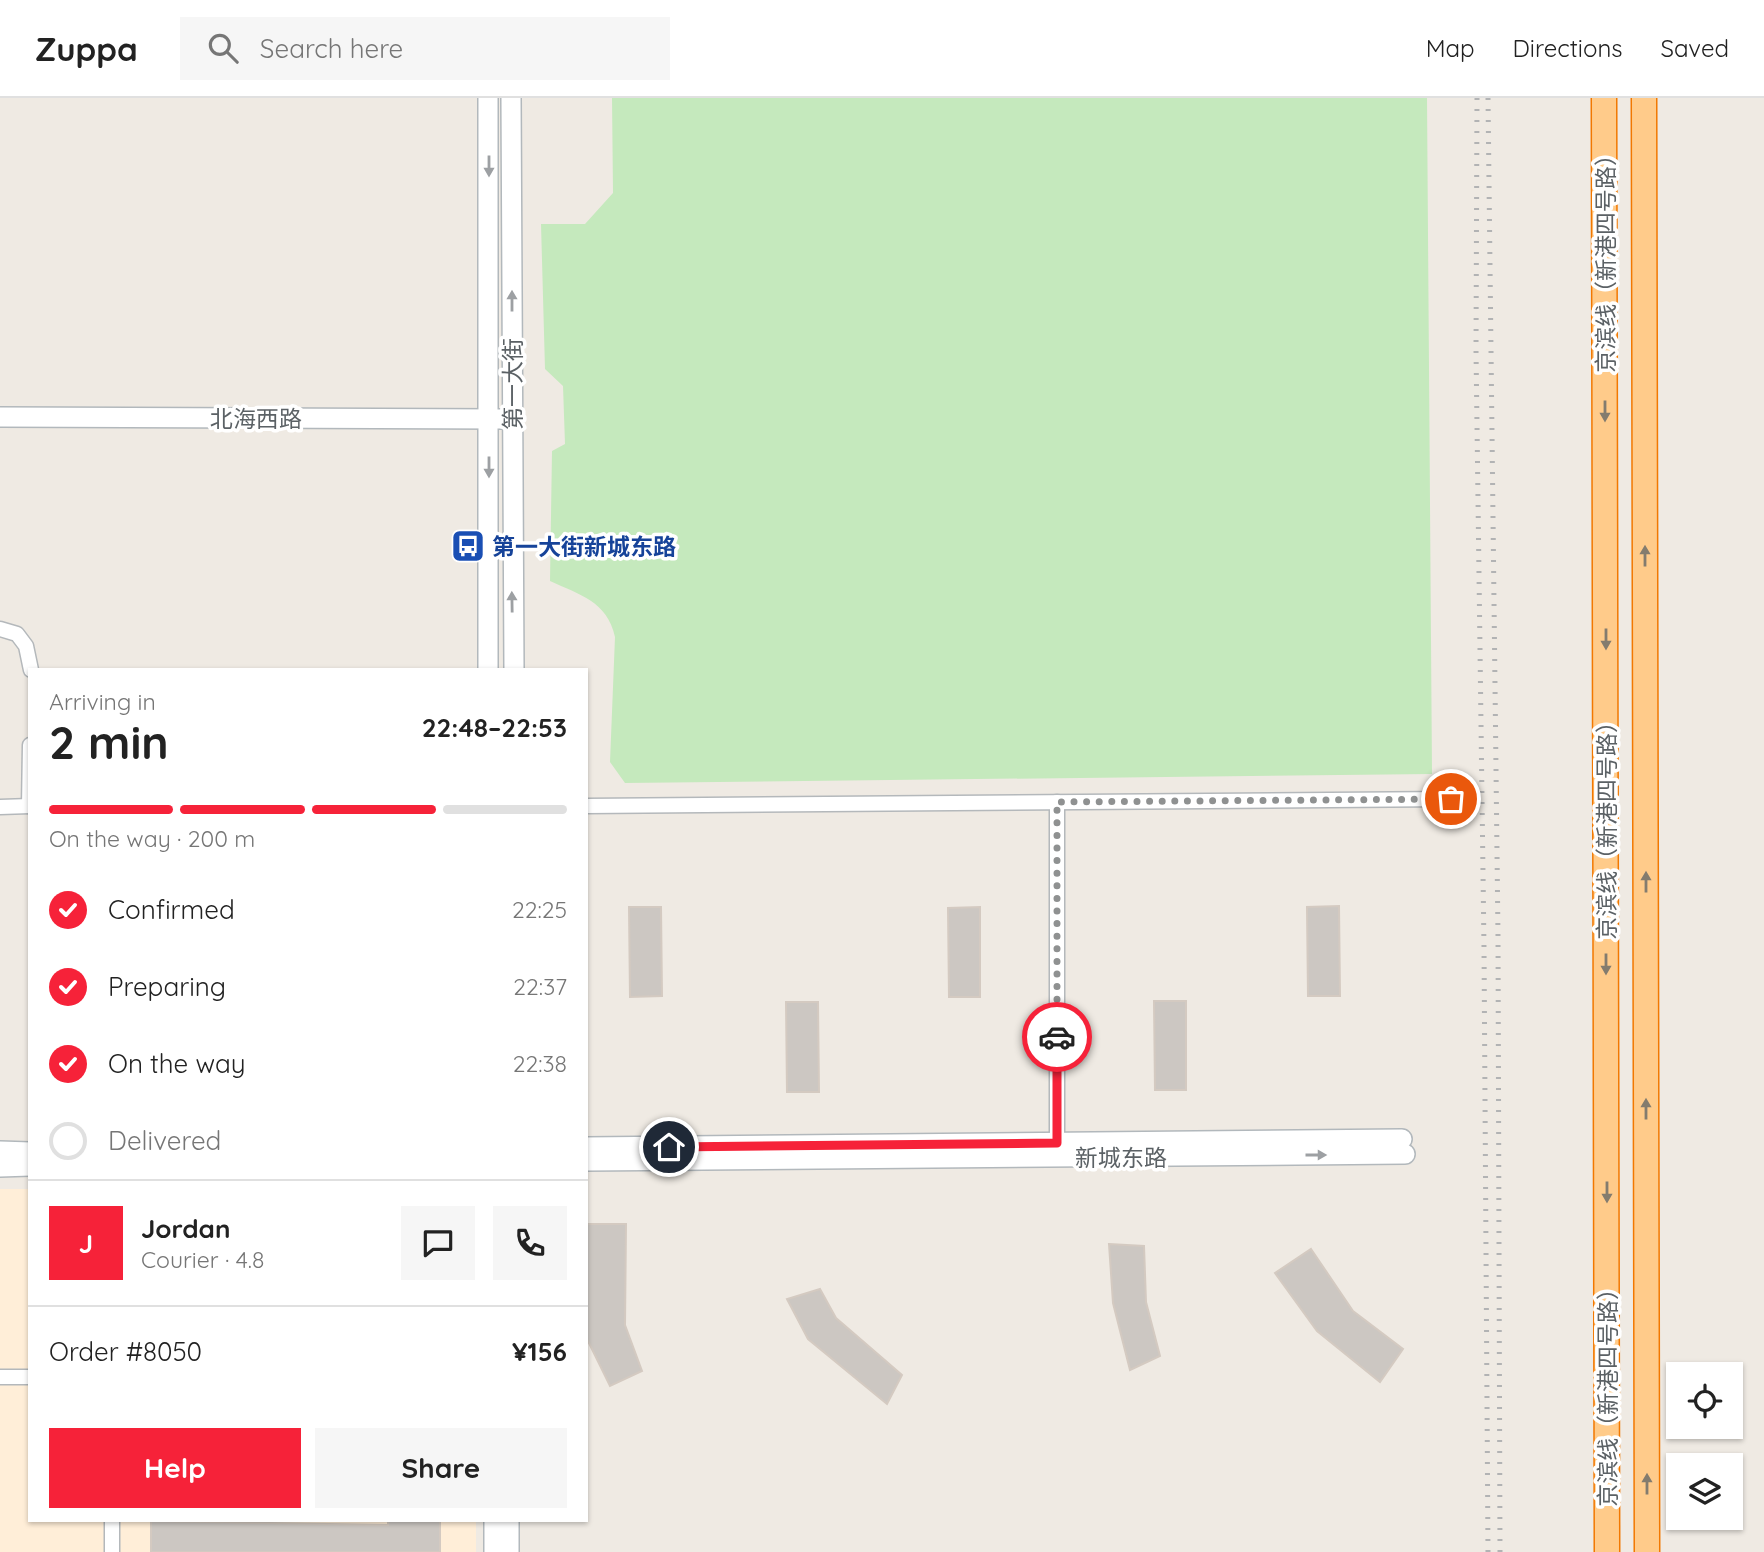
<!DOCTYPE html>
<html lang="en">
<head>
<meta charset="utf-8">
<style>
  :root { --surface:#fff; --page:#f6f6f6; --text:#222; --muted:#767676; --line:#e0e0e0; --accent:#f62239 }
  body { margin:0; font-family:Quicksand,"Noto Sans SC",sans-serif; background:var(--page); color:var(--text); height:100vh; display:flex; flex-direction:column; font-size:26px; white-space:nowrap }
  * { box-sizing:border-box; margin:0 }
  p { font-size:23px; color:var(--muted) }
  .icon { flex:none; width:38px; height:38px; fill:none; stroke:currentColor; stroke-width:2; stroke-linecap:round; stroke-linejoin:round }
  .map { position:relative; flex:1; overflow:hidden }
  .details { position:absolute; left:28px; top:570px; width:560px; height:854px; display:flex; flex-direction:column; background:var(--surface); border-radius:0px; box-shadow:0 2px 5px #0004 }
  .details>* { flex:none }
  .buttons { position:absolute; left:1666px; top:1264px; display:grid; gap:14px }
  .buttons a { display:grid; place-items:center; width:77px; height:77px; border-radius:0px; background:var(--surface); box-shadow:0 2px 5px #0004; font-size:35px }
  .pin { position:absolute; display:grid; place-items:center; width:60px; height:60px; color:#fff; margin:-30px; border:4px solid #fff; border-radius:50%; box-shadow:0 2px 7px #0007 }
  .courier { position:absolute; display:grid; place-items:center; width:70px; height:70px; margin:-35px; border:5px solid #f62239; border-radius:50%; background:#fff; color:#222; box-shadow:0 2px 9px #0007 }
  .headline em { font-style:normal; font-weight:800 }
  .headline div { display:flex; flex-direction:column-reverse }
  .headline { display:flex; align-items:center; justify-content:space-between; height:119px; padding:0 21px }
  h1 { font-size:46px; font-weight:800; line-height:52px }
  .bar { display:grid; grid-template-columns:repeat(4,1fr); gap:10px 7px; align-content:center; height:84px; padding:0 21px }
  .bar i { height:9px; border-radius:5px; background:var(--line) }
  .bar .current { background:var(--accent) }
  .bar p { grid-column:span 4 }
  .line { display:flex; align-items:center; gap:18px; padding:0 21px; border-top:2px solid var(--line) }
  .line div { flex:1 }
  .round { display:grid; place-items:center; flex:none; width:74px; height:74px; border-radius:0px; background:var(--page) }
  ol { padding:0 21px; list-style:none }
  li { display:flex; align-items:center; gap:21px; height:77px }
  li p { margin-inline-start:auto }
  li .icon { padding:7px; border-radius:50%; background:var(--accent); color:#fff; stroke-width:4 }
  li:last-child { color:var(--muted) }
  li i { width:38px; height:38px; border:4px solid var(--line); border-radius:50% }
  .cta { display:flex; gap:14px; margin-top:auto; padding:14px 21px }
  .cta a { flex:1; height:80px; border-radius:0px; background:var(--accent); color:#fff; font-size:28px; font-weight:800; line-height:80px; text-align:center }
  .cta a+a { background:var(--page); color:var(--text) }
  header { display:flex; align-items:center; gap:42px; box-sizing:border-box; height:98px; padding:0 35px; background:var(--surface); border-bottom:2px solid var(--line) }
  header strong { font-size:33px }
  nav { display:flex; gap:38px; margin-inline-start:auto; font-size:24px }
  .search { width:490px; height:63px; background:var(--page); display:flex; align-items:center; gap:18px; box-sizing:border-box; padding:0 24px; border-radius:0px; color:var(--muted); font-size:26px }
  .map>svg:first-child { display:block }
  .commercial { fill:#ffeed8 }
  .green { fill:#c5e9bd }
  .building { fill:#ccc7c2; stroke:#d4cac1; stroke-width:2 }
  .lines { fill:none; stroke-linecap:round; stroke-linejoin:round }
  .street-casing { stroke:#b4b8bb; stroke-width:17 }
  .secondary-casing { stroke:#b2b8bc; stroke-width:22 }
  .highway-casing { stroke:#f27800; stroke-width:27 }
  .street { stroke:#fff; stroke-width:14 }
  .secondary { stroke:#fff; stroke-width:19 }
  .highway { stroke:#ffcb8a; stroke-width:24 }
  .rail { stroke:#b2b3b4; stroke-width:5; stroke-dasharray:2 9; stroke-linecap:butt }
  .oneway { fill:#9da0a3 }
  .oneway2 { fill:#847c6e }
  .done { stroke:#8f9191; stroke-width:7; stroke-dasharray:0 12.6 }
  .route { stroke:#f62239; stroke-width:9 }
  .labels { text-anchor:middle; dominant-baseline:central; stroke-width:7; stroke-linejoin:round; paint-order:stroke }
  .street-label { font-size:23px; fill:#5b6165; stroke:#fff }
  .transit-label { font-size:23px; font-weight:bold; fill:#164399; stroke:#fff; text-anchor:start }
</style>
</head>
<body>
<header>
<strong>Zuppa</strong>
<div class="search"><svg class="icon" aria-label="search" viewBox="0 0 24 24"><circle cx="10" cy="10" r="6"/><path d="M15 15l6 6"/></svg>Search here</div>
<nav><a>Map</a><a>Directions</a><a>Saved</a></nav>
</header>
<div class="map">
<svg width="1764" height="1454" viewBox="0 0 1764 1454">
  <rect width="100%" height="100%" fill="#efeae3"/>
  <polygon class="commercial" points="0,1091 30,1091 30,1423 476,1423 476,1454 0,1454"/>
  <path class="green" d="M612,0h815l5,676 -807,9 -15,-21 5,-125c-8,-36 -35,-42 -65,-56l2,-130 13,-7 -2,-58 -18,-17 -4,-145h44l28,-31z"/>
  <g class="building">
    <polygon points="1339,808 1340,898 1308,898 1307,809"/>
    <polygon points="629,809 661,809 662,898 630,899"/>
    <polygon points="980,809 980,899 949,899 948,810"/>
    <polygon points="1154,903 1186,903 1186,992 1155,992"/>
    <polygon points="786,904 818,904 819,994 787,994"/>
    <polygon points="586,1126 626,1126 625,1227 642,1273 610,1288 586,1239"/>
    <polygon points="1109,1146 1144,1148 1146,1204 1160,1258 1130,1272 1113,1205"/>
    <polygon points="1311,1151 1353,1213 1403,1251 1380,1284 1317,1233 1275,1175"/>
    <polygon points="820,1191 836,1220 902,1277 887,1306 808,1241 787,1201"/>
    <polygon points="151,1423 388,1427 388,1423 440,1423 440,1454 151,1454"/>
  </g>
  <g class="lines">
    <defs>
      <g id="street">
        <polyline points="0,531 17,536 26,548 31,572"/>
        <polyline points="29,708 30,647"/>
        <polyline points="586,708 1451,701"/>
        <polyline points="0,709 30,708"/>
        <polyline points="1057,1054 1057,704"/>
        <polyline points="0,1279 30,1279"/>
        <polyline points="112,1423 112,1454"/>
      </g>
      <g id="secondary">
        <polyline points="511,0 514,572"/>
        <polyline points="0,319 501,321"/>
        <polyline points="488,572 488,0"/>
        <polyline points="586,1049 1402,1041"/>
        <polyline points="0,1053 30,1054"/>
        <polyline points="586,1063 1405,1056"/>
        <polyline points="0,1069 30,1068"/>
        <polyline points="494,1454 494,1423"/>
        <polyline points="509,1454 509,1423"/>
      </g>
      <g id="highway">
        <polyline points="1604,0 1607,1454"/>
        <polyline points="1644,0 1647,1454"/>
      </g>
    </defs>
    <use href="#street" class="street-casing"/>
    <use href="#secondary" class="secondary-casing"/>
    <use href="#highway" class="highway-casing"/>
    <use href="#street" class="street"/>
    <use href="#secondary" class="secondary"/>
    <use href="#highway" class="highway"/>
    <g class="rail">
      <polyline points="1477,0 1476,252 1484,849 1488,1454"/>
      <polyline points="1488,0 1498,838 1500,1454"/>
    </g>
  </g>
  <defs><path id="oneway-solid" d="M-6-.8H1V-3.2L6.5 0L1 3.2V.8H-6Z" transform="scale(1.75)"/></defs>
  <g class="oneway">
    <use href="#oneway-solid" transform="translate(489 68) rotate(90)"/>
    <use href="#oneway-solid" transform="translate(512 203) rotate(-90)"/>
    <use href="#oneway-solid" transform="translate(489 369) rotate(90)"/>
    <use href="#oneway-solid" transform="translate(512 504) rotate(-91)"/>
    <use href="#oneway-solid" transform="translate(1316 1057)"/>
  </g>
  <g class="oneway2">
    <use href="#oneway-solid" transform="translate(1605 313) rotate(90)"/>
    <use href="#oneway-solid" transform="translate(1645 458) rotate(-90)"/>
    <use href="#oneway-solid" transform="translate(1606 541) rotate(90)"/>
    <use href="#oneway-solid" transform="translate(1646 784) rotate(-90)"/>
    <use href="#oneway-solid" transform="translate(1606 866) rotate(90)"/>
    <use href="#oneway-solid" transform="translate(1646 1011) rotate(-90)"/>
    <use href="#oneway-solid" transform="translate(1607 1094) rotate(90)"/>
    <use href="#oneway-solid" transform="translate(1647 1386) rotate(-90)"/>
  </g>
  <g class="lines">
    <polyline class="done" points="1057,939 1057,704 1451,701"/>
    <polyline class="route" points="669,1049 1057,1045 1057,939"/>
  </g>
  <defs>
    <symbol id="bus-square" viewBox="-11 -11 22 22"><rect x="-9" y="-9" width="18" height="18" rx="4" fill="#1a4fb4" stroke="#fff"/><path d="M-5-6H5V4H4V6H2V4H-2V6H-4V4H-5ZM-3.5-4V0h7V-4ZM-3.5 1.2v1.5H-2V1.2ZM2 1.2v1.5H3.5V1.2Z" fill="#fff"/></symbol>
  </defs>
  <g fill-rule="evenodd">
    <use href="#bus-square" x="449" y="429" width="38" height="38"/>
  </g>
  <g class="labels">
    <g class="street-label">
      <text transform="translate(1605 160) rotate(-90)">京滨线（新港四号路）</text>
      <text transform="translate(512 286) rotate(-90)">第一大街</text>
      <text x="256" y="320">北海西路</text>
      <text transform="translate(1606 727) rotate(-90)">京滨线（新港四号路）</text>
      <text x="1121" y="1059">新城东路</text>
      <text transform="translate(1607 1294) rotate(-90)">京滨线（新港四号路）</text>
    </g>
    <g class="transit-label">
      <text x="492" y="448">第一大街新城东路</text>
    </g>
  </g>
</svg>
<div class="buttons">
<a><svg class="icon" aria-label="locate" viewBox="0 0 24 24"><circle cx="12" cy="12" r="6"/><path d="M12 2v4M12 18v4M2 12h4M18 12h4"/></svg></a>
<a><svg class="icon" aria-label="layers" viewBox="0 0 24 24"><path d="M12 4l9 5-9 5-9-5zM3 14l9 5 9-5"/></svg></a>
</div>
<div class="pin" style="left:1451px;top:701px;background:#ea580c"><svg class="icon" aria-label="bag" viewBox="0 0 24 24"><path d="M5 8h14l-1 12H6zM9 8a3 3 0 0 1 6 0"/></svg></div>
<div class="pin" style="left:669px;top:1049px;background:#1f2937"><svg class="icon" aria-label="home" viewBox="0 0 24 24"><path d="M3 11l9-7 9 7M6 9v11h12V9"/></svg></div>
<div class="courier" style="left:1057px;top:939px"><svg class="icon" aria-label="car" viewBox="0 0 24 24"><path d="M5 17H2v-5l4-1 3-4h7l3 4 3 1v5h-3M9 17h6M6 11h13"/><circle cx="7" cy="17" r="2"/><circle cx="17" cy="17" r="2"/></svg></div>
<section class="details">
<div class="headline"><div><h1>2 min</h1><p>Arriving in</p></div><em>22:48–22:53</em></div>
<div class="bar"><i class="current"></i><i class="current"></i><i class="current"></i><i></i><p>On the way · 200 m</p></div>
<ol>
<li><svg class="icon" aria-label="check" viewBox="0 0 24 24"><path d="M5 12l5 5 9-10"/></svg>Confirmed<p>22:25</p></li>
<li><svg class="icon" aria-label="check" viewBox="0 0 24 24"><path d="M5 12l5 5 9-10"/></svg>Preparing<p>22:37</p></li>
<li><svg class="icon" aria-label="check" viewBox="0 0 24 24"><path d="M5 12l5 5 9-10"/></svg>On the way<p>22:38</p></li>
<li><i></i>Delivered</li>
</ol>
<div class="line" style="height:126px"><b class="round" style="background:var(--accent);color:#fff">J</b><div><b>Jordan</b><p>Courier · 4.8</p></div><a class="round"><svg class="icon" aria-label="chat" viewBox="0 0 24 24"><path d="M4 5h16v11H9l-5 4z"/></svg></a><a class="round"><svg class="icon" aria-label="phone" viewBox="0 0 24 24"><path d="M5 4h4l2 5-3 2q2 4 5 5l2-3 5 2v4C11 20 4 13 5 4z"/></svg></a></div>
<div class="line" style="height:91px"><div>Order #8050</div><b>¥156</b></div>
<div class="cta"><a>Help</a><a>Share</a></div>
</section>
</div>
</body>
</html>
